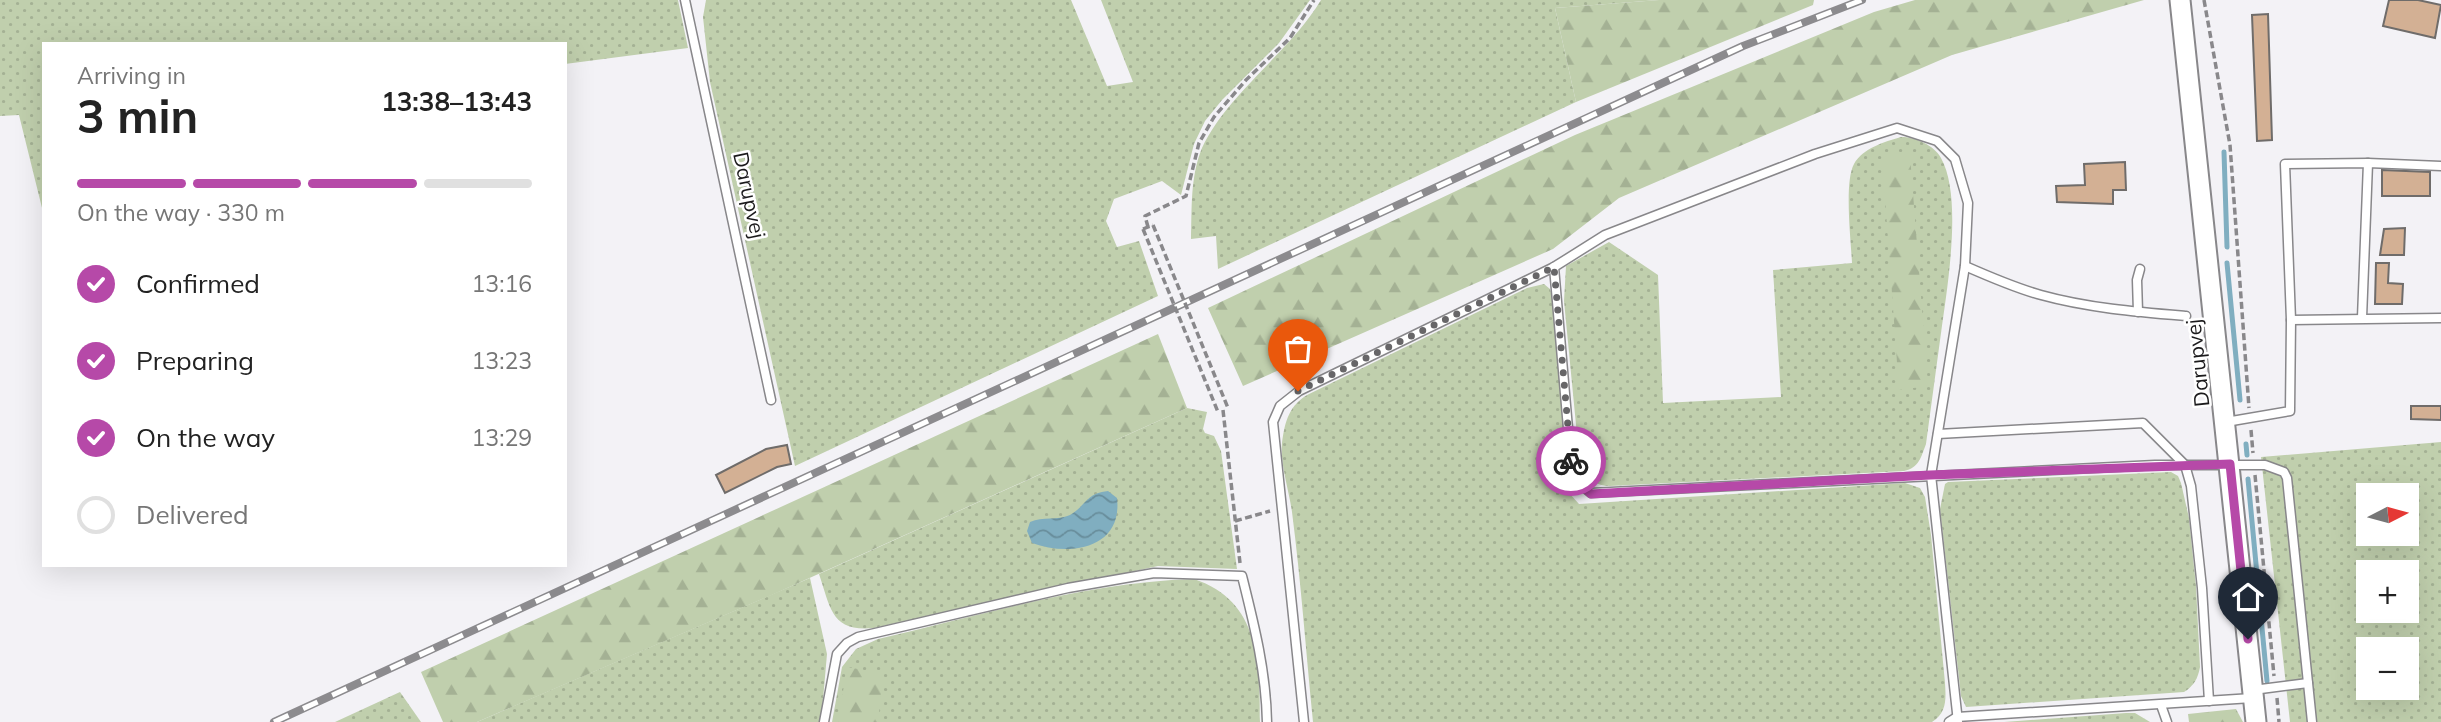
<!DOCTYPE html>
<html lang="en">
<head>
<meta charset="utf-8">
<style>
  :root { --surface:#fff; --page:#f6f6f6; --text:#222; --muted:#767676; --line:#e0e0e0; --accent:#b649a8 }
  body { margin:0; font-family:Mulish,sans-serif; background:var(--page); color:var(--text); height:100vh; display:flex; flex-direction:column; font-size:26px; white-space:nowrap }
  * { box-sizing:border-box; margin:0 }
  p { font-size:23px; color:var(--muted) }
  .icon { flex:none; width:38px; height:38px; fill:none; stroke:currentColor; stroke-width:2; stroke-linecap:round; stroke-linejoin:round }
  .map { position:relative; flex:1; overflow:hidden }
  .drawer { position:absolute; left:42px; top:42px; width:525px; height:525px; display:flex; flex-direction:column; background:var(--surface); border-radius:0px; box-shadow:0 7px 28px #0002 }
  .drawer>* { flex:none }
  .needle { width:46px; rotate:84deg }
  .controls { position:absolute; left:2356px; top:483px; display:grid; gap:14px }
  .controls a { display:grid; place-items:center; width:63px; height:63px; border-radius:0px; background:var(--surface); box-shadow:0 7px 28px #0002; font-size:35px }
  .pin { position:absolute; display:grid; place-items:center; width:60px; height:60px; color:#fff; margin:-72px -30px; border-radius:50% 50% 50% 0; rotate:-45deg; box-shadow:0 0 7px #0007 }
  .pin .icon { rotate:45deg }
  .courier { position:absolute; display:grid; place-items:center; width:70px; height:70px; margin:-35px; border:5px solid #b649a8; border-radius:50%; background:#fff; color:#222; box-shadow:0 2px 9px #0007 }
  .headline em { font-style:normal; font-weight:700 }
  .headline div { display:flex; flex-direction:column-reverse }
  .headline { display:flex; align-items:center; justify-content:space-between; height:119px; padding:0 35px }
  h1 { font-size:46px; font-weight:700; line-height:52px }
  .bar { display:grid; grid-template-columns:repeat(4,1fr); gap:10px 7px; align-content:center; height:84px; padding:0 35px }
  .bar i { height:9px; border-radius:5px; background:var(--line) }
  .bar .on { background:var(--accent) }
  .bar p { grid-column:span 4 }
  ol { padding:0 35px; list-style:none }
  li { display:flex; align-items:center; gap:21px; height:77px }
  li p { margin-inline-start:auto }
  li .icon { padding:7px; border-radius:50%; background:var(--accent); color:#fff; stroke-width:4 }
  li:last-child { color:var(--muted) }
  li i { width:38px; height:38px; border:4px solid var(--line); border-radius:50% }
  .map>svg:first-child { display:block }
  .grass { fill:url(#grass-dots); fill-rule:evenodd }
  .forest { fill:url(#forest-firs) }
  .water { fill:url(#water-waves) }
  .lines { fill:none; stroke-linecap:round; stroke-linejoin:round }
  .stream { stroke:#80aec0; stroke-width:5 }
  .building { fill:#d3b094; stroke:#6f6c6a; stroke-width:2 }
  .service-casing { stroke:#88878a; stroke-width:11 }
  .tertiary-casing { stroke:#88878a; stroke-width:23 }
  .path { stroke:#89888b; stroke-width:3.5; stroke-dasharray:7 3.5; stroke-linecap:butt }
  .service { stroke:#fff; stroke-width:8 }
  .tertiary { stroke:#fff; stroke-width:19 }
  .rail-casing { stroke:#8c8b8e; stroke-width:8 }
  .rail { stroke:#fff; stroke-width:5; stroke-dasharray:16; stroke-linecap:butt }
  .path-bridge { stroke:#89888b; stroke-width:3.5; stroke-dasharray:7 3.5; stroke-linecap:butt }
  .done { stroke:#676668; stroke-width:7; stroke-dasharray:0 12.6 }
  .route { stroke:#b649a8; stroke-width:9 }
  .labels { text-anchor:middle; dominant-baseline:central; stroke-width:5; stroke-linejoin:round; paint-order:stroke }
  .street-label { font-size:21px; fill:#1b1a1c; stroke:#fff }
</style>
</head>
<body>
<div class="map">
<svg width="2441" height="722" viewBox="0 0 2441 722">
  <defs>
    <pattern id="grass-dots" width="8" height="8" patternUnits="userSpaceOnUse" patternTransform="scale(1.75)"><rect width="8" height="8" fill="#c0cfad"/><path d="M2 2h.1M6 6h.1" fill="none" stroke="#a4b194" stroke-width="1.8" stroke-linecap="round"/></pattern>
    <pattern id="forest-firs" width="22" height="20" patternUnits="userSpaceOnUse" patternTransform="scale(1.75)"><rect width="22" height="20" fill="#c0cfad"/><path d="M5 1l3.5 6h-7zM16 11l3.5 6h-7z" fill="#a4b194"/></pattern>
    <pattern id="water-waves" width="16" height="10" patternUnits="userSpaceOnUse" patternTransform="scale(1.75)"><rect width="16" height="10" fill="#80aec0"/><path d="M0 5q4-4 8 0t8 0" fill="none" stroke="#688d9b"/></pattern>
  </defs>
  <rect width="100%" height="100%" fill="#f3f2f6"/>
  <g class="grass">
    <polygon points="0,0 678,0 688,48 565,64 565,44 44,44 44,216 19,115 0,116"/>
    <polygon points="706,0 1071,0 1107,86 1133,82 1101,0 1310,0 1279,43 1222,100 1205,121 1194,144 1181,195 1162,181 1114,199 1106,221 1117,247 1139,241 1158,296 795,466 710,82 703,17"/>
    <path d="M1321,0h338l-104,8 21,94 -358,167 -2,-33 -25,3c1,-30 -1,-62 11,-91 25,-54 87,-95 119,-148z"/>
    <path d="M1901,137c14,0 33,8 40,21 22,39 6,131 0,175 -5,37 -10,74 -15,111 -5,13 -7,24 -22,27l-294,15c-14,0 -24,-7 -30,-20l-16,-165 2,-35 43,-24 49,33 5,128 118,-6 -8,-127 79,-7c-1,-22 -8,-81 2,-99 9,-16 30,-22 47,-27z"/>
    <path d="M1544,284l6,5 3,11 17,194 9,10 326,-21 15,5 5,9 6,38 14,148c1,16 2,30 -13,39h-619c-7,-70 -12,-140 -21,-210 -3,-22 -12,-48 -10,-69 3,-22 7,-38 27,-49l218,-106z"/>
    <path d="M1187,408l20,4 -4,17 2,4 9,3 7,15 16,118 -79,-3 -284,62c-43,4 -43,-19 -55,-54z"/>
    <path d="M2441,442v280h-151l-29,-265zM2368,495h38v39h-38zM2368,572h38v39h-38zM2368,649h38v39h-38z"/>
    <path d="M2171,472l7,4 3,7 8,35 7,68 4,81c-2,11 -6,19 -16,25l-218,15 -5,-11 -21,-187 5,-25 3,-2z"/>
    <polygon points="810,578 827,654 821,722 477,722"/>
    <path d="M1194,579c66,22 66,84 66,143h-428l10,-55 14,-18 22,-10c104,-24 209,-57 316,-60z"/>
    <polygon points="400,692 421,722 335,722"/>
    <polygon points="2135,713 2150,722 2004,722 2126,713"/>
  </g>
  <g class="forest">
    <polygon points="1659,0 1814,0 1813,5 1576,102 1555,8"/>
    <polygon points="1915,0 2144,0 1952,55 1619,198 1553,249 1243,386 1208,308 1575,135 1874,12"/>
    <polygon points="1910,155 1928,386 1899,390 1882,156"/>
    <polygon points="1158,334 1187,408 774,594 477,722 443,722 421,672"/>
    <polygon points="847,667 880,673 883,677 878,722 838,722"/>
    <polygon points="2236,709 2243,722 2189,722 2188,714"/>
  </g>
  <path class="water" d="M1108,491l9,7c6,51 -48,59 -85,45l-5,-12 3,-9c13,-6 27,-1 40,-7 16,-9 16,-22 38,-24z"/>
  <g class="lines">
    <g class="stream">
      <polyline points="2224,152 2227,247"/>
      <polyline points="2227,263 2240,400"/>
      <polyline points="2246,444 2247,455"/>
      <polyline points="2248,479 2267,681"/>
    </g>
  </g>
  <g class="building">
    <polygon points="2389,0 2418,0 2441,5 2435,38 2383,26"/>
    <polygon points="2268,14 2272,140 2257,141 2252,15"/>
    <polygon points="2125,162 2126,190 2113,190 2113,204 2057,202 2056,186 2085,185 2084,164"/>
    <polygon points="2382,170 2430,172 2430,196 2382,196"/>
    <polygon points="2405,228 2404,255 2380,255 2384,229"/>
    <polygon points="2376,263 2389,263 2388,283 2403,284 2402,304 2375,304"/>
    <polygon points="2411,406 2441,406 2441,420 2411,419"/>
    <polygon points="787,445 791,464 777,467 725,493 716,475 766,449"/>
  </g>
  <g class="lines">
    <defs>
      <g id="service">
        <polyline points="685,0 771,400"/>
        <path d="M1965,266c25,11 50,22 76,29 47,13 97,17 145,21"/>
        <polyline points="1554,267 1571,463 1579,483 1591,493 2155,465 2265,465 2284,472 2287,478 2312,722"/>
        <polyline points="2138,312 2137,280 2140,269"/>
        <polyline points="2362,318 2368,163"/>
        <polyline points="2291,320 2441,318"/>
        <polyline points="2226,422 2290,411 2291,320 2285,164 2368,163 2441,166"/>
        <polyline points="1938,434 2143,423 2185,465 2191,486 2202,588 2209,701"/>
        <polyline points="2253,690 2308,683"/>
        <polyline points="2161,705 2167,722"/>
        <path d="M824,722l13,-68 10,-11 11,-6 210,-49 86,-15 88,3c12,48 24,95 25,146"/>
        <polyline points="1304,722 1273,422 1280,406 1299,391 1554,267 1605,235 1815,154 1897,128 1937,141 1955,159 1968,203 1965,266 1931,475 1958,722"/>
        <polyline points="1949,722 1957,717 2252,698"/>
      </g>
      <polyline id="tertiary" points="2180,0 2256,722"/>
    </defs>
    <use href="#service" class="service-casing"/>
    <use href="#tertiary" class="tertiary-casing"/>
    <g class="path">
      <polyline points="2204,0 2230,145 2249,408"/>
      <polyline points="1148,227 1145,216 1186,196 1199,143 1214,117 1246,80 1290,38 1314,0"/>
      <polyline points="1143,229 1153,225"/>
      <polyline points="1223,410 1240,563"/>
      <polyline points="2251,430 2253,453"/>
      <polyline points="2255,475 2274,676"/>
      <polyline points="1235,521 1270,511"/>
      <polyline points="2277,698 2279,722"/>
    </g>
    <use href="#service" class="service"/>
    <use href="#tertiary" class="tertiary"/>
    <defs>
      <polyline id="rail" points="274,722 1743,46 1862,0"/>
    </defs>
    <use href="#rail" class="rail-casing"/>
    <use href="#rail" class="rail"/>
    <g class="path-bridge">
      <polyline points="1153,225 1228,408"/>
      <polyline points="1143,229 1218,412"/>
    </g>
  </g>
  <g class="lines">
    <polyline class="done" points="1298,391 1554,267 1571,461"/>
    <polyline class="route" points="1571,461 1579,483 1591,494 1930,475 2230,464 2248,639"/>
  </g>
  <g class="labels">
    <g class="street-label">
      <text transform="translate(750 195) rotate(78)">Darupvej</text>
      <text transform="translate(2197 363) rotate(-96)">Darupvej</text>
    </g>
  </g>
</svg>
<div class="controls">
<a><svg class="needle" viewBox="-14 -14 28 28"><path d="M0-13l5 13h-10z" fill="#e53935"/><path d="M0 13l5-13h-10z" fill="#767676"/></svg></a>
<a>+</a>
<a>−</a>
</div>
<div class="pin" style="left:1298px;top:391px;background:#ea580c"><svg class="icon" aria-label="bag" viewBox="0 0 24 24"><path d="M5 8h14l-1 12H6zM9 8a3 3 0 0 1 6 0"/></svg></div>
<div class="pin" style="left:2248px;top:639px;background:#1f2937"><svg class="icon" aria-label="home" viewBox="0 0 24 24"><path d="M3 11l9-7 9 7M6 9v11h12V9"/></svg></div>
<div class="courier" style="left:1571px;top:461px"><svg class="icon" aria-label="bike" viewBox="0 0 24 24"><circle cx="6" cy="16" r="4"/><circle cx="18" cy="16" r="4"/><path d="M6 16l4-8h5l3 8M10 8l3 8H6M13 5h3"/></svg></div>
<section class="drawer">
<div class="headline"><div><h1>3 min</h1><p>Arriving in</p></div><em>13:38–13:43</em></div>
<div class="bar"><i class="on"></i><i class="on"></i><i class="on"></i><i></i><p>On the way · 330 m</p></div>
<ol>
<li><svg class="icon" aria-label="check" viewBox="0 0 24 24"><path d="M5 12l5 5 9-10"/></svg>Confirmed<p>13:16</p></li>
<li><svg class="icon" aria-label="check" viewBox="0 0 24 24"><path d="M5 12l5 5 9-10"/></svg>Preparing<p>13:23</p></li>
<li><svg class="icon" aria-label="check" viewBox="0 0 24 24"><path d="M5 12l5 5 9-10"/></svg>On the way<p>13:29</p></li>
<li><i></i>Delivered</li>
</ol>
</section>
</div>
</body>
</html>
